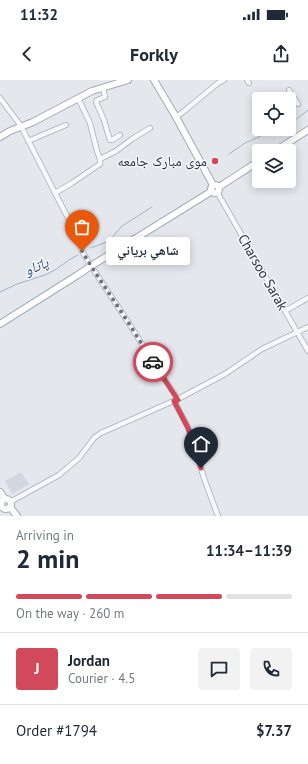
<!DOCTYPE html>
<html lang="en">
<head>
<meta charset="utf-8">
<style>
  :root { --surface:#fff; --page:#f2f2f3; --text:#1f2937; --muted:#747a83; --line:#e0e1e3; --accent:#d1495b }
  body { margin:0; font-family:"PT Sans","Noto Naskh Arabic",sans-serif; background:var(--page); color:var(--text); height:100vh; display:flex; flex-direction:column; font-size:15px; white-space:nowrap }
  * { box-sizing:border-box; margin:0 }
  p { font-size:13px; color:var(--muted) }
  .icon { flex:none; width:22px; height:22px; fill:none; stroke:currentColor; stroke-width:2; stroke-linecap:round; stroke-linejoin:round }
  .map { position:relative; height:436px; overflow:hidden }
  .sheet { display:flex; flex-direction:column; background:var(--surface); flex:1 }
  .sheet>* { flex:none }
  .tools { position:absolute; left:252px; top:12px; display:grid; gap:8px }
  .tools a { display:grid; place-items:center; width:44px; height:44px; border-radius:4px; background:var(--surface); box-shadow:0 2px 10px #0003; font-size:20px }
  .pin { position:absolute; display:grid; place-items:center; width:34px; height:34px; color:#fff; margin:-41px -17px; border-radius:50% 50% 50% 0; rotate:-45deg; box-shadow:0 0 4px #0007 }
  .pin .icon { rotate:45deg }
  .courier { position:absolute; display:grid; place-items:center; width:40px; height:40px; margin:-20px; border:3px solid #d1495b; border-radius:50%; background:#fff; color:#222; box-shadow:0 1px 5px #0007 }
  .bubble { position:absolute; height:28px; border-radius:4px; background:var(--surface); box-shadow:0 2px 10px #0003; font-size:13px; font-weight:700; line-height:28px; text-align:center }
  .overview em { font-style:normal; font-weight:700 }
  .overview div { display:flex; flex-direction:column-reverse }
  .overview { display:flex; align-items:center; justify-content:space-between; height:68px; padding:0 16px }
  h1 { font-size:26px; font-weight:700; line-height:30px }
  .bar { display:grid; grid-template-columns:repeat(4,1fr); gap:6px 4px; align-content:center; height:48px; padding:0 16px }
  .bar i { height:5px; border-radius:3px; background:var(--line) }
  .bar .selected { background:var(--accent) }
  .bar p { grid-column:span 4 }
  .line { display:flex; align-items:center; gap:10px; padding:0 16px; border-top:1px solid var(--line) }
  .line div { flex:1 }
  .round { display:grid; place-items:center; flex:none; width:42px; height:42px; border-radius:4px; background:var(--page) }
  .status { display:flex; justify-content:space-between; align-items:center; height:28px; padding:0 20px; background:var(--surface); direction:ltr }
  .status svg { height:11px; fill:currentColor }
  header { display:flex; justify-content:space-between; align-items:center; height:52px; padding:0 16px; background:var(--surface); font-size:18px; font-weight:700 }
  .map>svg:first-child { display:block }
  .built { fill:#d2d6de }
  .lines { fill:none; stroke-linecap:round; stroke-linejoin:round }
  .stream { stroke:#9fb4cc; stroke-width:1 }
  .minor-casing { stroke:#a9aeb7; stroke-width:6 }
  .major-casing { stroke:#a3abb8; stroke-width:8 }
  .minor { stroke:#f7f8fa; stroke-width:4.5 }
  .major { stroke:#fff; stroke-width:6 }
  .done { stroke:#6c737f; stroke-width:4; stroke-dasharray:0 7.2 }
  .route { stroke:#d1495b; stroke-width:5 }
  .poi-dot { fill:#d1495b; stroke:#f4f6f9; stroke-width:1.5 }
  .labels { text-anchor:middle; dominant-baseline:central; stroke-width:3; stroke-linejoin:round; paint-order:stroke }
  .poi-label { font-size:14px; fill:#2b3445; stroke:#f4f6f9; text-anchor:end }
  .street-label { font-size:14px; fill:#2b3445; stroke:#f4f6f9 }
  .water-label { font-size:15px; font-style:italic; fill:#34527a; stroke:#f4f6f9 }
</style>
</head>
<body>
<div class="status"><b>11:32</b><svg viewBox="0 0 49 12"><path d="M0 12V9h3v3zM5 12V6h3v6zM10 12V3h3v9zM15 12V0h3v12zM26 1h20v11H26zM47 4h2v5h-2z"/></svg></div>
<header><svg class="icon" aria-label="back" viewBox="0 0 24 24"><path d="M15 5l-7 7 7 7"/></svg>Forkly<svg class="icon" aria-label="share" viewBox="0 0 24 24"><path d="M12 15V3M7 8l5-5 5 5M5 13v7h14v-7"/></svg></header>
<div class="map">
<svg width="308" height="436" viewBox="0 0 308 436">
  <rect width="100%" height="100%" fill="#e4e7ec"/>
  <polygon class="built" points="21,392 29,404 12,414 5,401"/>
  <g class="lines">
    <g class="stream">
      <polyline points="289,42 294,41 308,30"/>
      <polyline points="229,74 245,63 259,57 269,49"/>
      <polyline points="91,168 109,161 122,146 152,127"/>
      <polyline points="0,212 17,204 45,195 55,190 69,180 78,175"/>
    </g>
    <defs>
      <g id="minor">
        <polyline points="247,0 249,3"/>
        <polyline points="103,7 105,17 97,20 96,22 104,40 108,54 110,60 112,60 120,55"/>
        <polyline points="289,10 298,24"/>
        <polyline points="281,16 283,19"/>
        <polyline points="0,18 21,46 55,113 80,161 82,171 91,186 128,242 157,288 178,319"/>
        <polyline points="176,37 183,32 218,3 224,0"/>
        <polyline points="28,61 66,45"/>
        <polyline points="100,79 116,71 132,59 150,48"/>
        <polyline points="217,112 308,271"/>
        <polyline points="55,113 72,103 100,84 100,79 97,71 90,43 78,18"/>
        <polyline points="285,231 308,218"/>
        <polyline points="174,321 188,347 205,401 218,436"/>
        <polyline points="10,422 59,395 79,378 94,358 101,353 178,319 225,294 262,269 308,247"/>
      </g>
      <g id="major">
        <polyline points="154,0 176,37 213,105"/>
        <polyline points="0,57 10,51 33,42 92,11 128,0"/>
        <polyline points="275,71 308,50"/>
        <circle cx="215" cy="109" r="4"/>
        <polyline points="219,107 259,81"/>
        <polyline points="0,244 76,196 91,186 212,111"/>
        <polyline points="0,412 5,419"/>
        <circle cx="6" cy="424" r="5"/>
        <polyline points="10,427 17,436"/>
      </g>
    </defs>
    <use href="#minor" class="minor-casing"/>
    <use href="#major" class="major-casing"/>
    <use href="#minor" class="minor"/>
    <use href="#major" class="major"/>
  </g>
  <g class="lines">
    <polyline class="done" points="82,171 91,186 128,242 153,282"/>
    <polyline class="route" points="153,282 178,320 174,321 188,348 201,388"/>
  </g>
  <circle class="poi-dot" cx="215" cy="81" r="4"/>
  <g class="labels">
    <g class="poi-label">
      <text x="207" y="81">موی مبارک جامعه</text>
    </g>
    <g class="street-label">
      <text transform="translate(263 192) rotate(60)">Charsoo Sarak</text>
    </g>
    <g class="water-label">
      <text transform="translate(36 186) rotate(-23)">پاتاو</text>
    </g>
  </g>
</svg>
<div class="tools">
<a><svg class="icon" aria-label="locate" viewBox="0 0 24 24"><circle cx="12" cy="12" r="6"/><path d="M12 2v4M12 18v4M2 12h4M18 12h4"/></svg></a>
<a><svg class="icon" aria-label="layers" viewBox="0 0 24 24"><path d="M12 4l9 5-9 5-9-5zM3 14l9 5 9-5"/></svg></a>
</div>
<div class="pin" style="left:82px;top:171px;background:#ea580c"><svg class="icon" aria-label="bag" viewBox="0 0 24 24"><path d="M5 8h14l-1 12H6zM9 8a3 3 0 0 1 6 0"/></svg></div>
<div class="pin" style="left:201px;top:388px;background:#1f2937"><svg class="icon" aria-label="home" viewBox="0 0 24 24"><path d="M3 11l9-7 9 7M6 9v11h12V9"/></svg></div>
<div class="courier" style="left:153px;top:282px"><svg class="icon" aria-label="car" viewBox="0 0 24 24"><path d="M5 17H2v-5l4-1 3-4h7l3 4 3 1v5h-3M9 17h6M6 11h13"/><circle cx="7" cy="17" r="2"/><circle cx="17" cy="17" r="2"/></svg></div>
<div class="bubble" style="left:106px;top:157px;width:84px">شاهي برياني</div>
</div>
<section class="sheet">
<div class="overview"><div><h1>2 min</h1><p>Arriving in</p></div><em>11:34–11:39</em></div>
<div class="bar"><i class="selected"></i><i class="selected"></i><i class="selected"></i><i></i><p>On the way · 260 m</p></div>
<div class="line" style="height:72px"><b class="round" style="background:var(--accent);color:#fff">J</b><div><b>Jordan</b><p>Courier · 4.5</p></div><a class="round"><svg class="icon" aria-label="chat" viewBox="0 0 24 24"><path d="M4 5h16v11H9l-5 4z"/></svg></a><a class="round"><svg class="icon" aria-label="phone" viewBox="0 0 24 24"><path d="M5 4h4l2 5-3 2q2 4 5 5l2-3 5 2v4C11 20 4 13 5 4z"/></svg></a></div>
<div class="line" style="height:52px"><div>Order #1794</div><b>$7.37</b></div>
</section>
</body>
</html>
